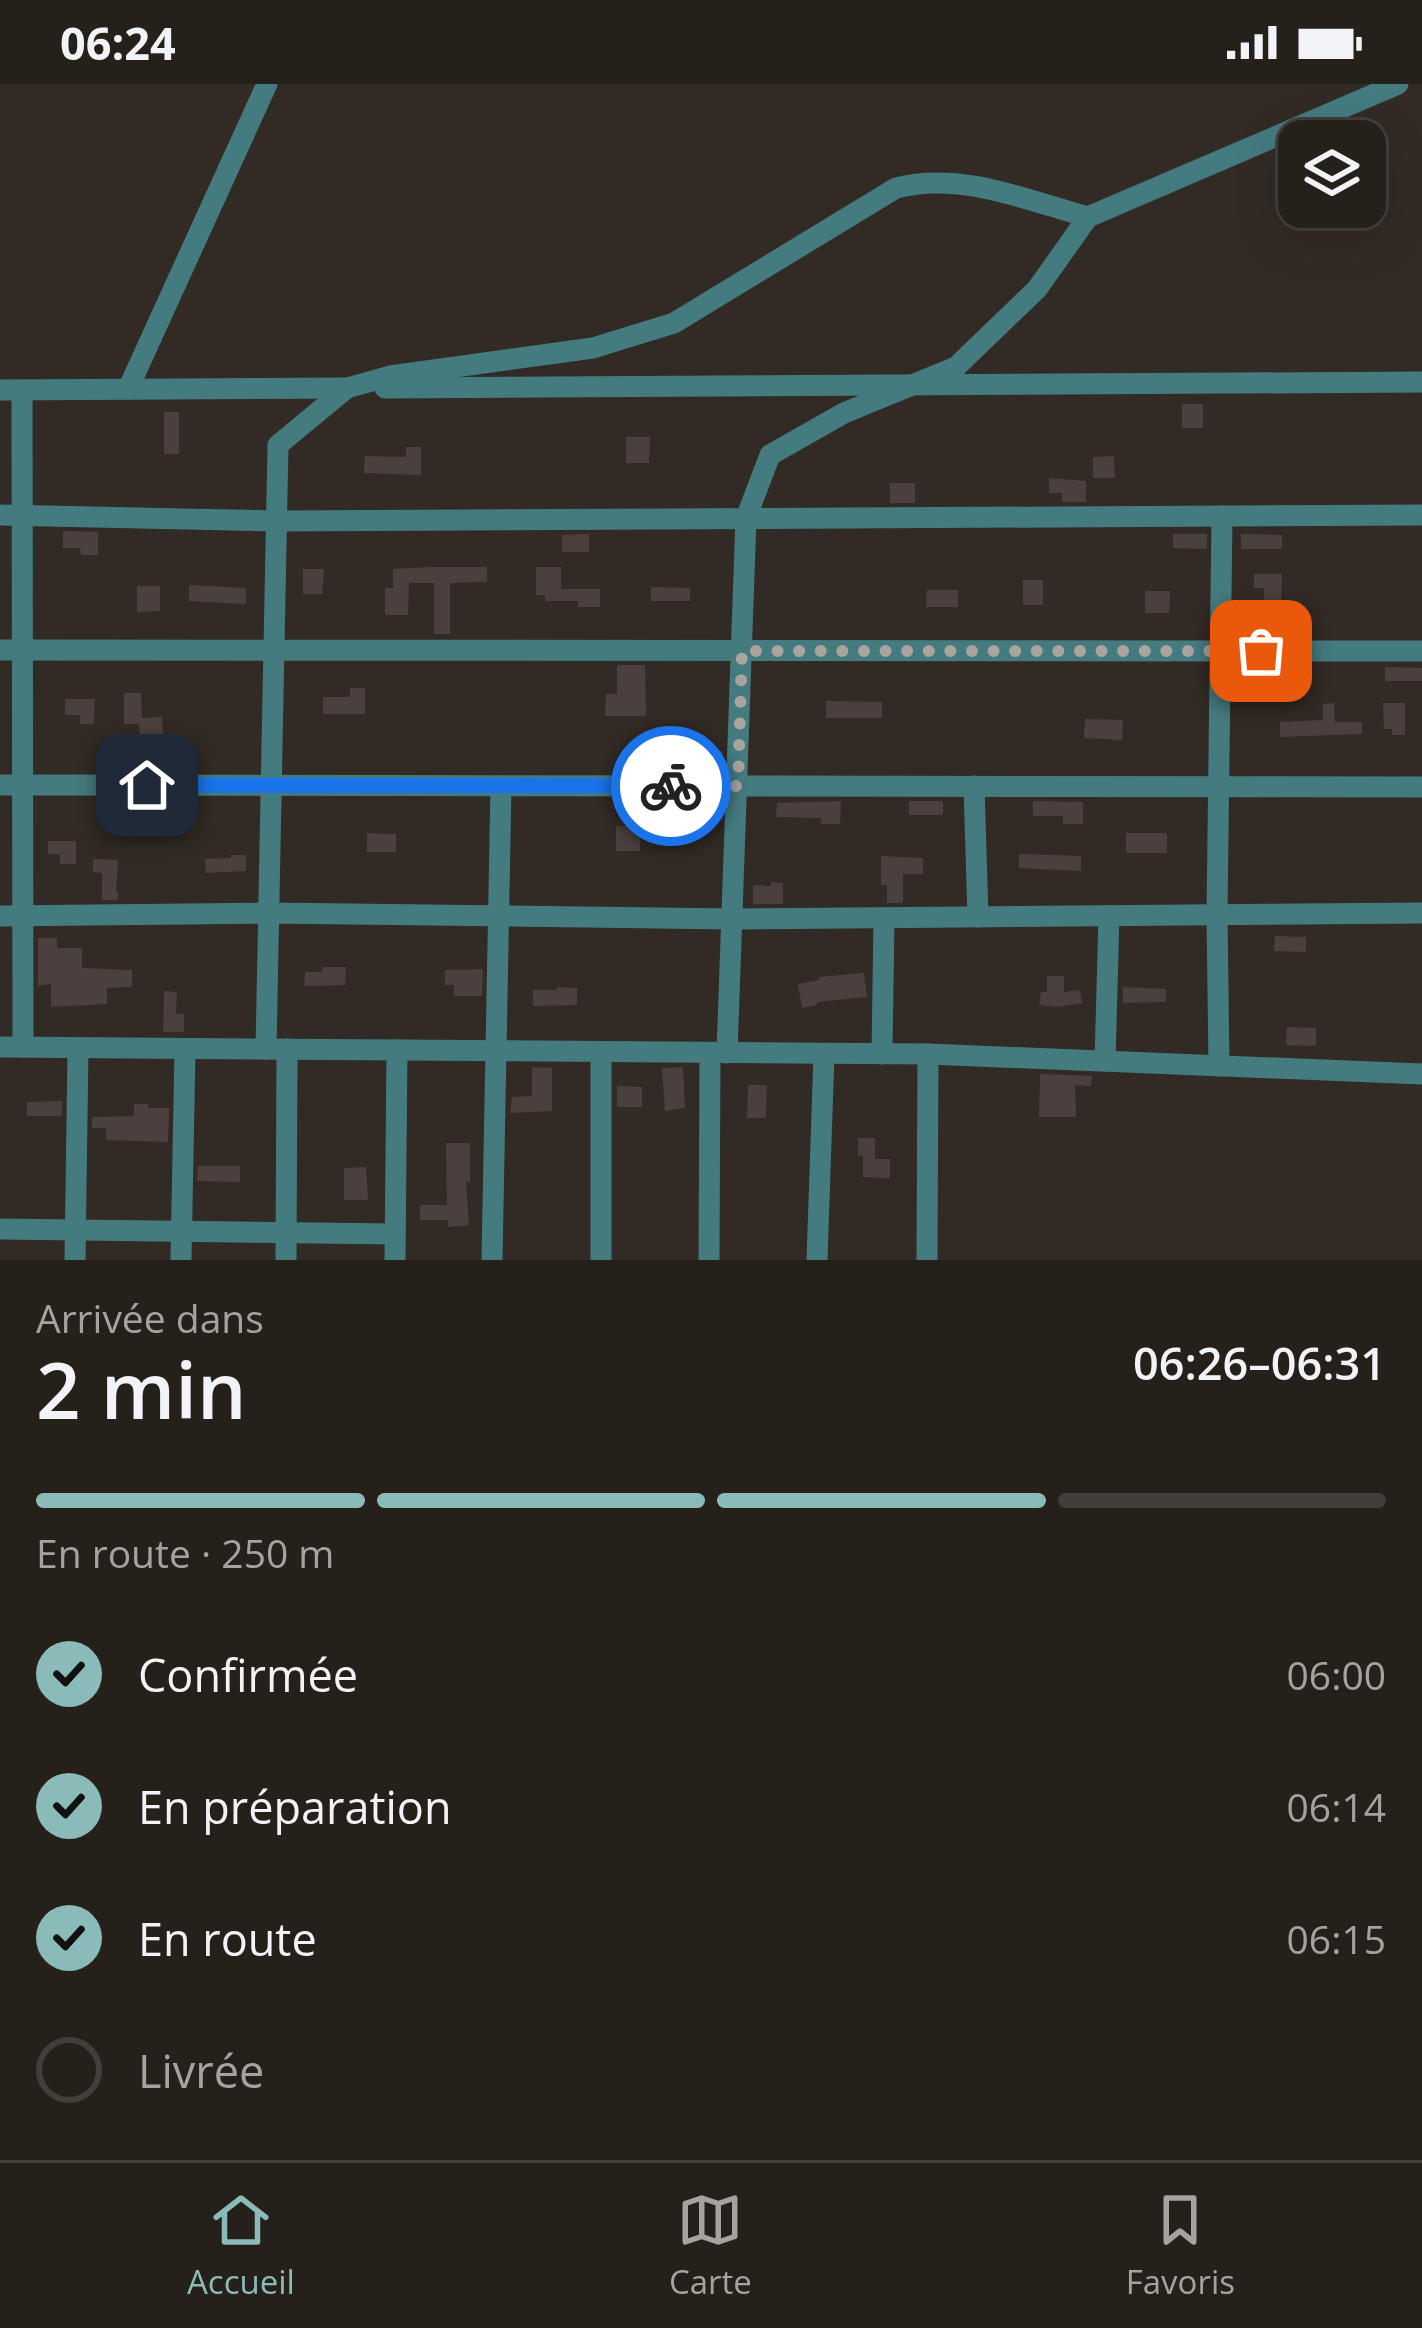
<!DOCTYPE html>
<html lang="fr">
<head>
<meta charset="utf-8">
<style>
  :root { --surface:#26201b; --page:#322d28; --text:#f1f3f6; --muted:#a4a3a3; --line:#423e3a; --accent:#8bbbb9 }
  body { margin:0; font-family:"Open Sans",sans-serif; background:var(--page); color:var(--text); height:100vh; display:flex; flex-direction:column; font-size:45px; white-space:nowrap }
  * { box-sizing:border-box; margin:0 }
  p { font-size:39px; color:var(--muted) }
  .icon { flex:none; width:66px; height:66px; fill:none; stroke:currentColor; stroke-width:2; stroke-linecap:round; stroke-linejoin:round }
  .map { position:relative; height:1176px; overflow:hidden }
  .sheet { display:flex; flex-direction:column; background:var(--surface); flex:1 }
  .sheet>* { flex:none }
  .buttons { position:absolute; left:1278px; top:36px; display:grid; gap:24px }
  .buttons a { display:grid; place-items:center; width:108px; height:108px; border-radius:24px; background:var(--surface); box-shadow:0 12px 48px #0002,0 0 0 3px var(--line); font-size:60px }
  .pin { position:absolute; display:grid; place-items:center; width:102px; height:102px; color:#fff; margin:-51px; border-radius:24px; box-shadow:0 6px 18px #0006 }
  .courier { position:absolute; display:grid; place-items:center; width:120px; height:120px; margin:-60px; border:9px solid #1a73e8; border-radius:50%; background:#fff; color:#222; box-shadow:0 3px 15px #0007 }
  .summary em { font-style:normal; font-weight:600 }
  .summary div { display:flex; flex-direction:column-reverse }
  .summary { display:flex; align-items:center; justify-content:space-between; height:204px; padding:0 36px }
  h1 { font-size:78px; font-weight:600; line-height:90px }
  .bar { display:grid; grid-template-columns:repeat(4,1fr); gap:18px 12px; align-content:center; height:144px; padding:0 36px }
  .bar i { height:15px; border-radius:9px; background:var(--line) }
  .bar .current { background:var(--accent) }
  .bar p { grid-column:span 4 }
  ol { padding:0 36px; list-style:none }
  li { display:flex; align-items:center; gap:36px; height:132px }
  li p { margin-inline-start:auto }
  li .icon { padding:12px; border-radius:50%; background:var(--accent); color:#111; stroke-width:4 }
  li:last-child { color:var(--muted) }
  li i { width:66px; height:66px; border:6px solid var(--line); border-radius:50% }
  .status { display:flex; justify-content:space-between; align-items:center; height:84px; padding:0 60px; background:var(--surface); direction:ltr }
  .status svg { height:33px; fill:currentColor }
  .tabs { display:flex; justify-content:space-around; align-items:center; height:168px; border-top:3px solid var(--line); background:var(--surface); font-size:33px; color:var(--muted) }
  .tabs a { display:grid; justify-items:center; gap:6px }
  .tabs .current { color:var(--accent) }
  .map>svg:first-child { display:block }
  .building { fill:#4b403e }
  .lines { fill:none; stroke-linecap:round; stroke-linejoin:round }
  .minor { stroke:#447b7f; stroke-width:21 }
  .done { stroke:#aaa49f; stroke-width:12; stroke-dasharray:0 21.6 }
  .route { stroke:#1a73e8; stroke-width:15 }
</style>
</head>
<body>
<div class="status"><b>06:24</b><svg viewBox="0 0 49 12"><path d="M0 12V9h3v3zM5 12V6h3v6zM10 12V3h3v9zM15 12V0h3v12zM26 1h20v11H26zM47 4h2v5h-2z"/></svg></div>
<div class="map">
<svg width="1422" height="1176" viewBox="0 0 1422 1176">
  <rect width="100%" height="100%" fill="#322a24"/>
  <g class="building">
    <rect x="1182" y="320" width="21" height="24"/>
    <rect x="164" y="328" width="15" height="42"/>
    <polygon points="626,353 650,353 649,379 626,379"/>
    <polygon points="406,363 421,363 421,391 364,389 365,372 406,373"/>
    <polygon points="1114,372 1115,394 1093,394 1093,373"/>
    <polygon points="1049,394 1086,397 1086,418 1062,418 1062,409 1049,409"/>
    <rect x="890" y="399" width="25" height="20"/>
    <polygon points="63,447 98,448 98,471 81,471 80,464 63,464"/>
    <polygon points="589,450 589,468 562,468 562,451"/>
    <polygon points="1173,450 1207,450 1207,465 1173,464"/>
    <polygon points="1241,450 1282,451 1282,465 1241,465"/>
    <polygon points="429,483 487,483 487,498 450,499 450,550 434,550 434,499 409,499 408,531 385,531 385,504 393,504 393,485"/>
    <polygon points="536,483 561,483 561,505 600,505 600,523 578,523 578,517 545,517 545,511 536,511"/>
    <polygon points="303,485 324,485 322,510 303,510"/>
    <polygon points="1254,490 1282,490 1281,521 1264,521 1264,504 1254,504"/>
    <rect x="1023" y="496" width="20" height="25"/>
    <polygon points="189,501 246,504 246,520 189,517"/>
    <polygon points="137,502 160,502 160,527 137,528"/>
    <polygon points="651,503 690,504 690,517 651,517"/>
    <polygon points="927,506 958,506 958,523 926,523"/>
    <polygon points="1145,507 1170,507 1169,529 1145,529"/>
    <polygon points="617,581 645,581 646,632 605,632 606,610 617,610"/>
    <polygon points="1385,583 1422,584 1422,597 1385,597"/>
    <polygon points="350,604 365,604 365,630 323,630 323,613 350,613"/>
    <polygon points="124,609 141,609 142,634 162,633 163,653 140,654 139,640 124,640"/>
    <polygon points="65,615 95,615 94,640 80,640 80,631 65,631"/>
    <polygon points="826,617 882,618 882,634 826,634"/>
    <polygon points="1334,619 1335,638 1362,638 1362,650 1280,653 1280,638 1323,636 1323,620"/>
    <polygon points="1383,619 1405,619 1405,651 1392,651 1392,645 1384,645"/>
    <polygon points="1085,635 1123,636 1122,656 1084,654"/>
    <polygon points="698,667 723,667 722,687 698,687"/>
    <polygon points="841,717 840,740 821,740 821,734 776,733 777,719"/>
    <rect x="909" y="717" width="34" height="14"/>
    <polygon points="1033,717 1083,718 1083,740 1063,740 1063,732 1033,732"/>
    <rect x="616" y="742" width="24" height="25"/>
    <polygon points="367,749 396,750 396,768 367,768"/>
    <rect x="1126" y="749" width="41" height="20"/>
    <polygon points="48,757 76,757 76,780 60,780 60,770 48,770"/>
    <polygon points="1019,770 1081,772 1081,787 1019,784"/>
    <polygon points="231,771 246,771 246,787 206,789 205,775 231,774"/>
    <polygon points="881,772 923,774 923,790 903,790 903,819 887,819 887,801 881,801"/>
    <polygon points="93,775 118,776 116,808 118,808 118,816 102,816 102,789 93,788"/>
    <polygon points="771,798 783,799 783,820 753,820 753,801 771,802"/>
    <polygon points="1275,852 1306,853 1306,868 1274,867"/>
    <polygon points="38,854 57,854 57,864 82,864 82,884 132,886 132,903 107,904 107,920 51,923 51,900 38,902"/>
    <polygon points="322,883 346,883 345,901 304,902 305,888 322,888"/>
    <polygon points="483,885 482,912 454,912 454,901 445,901 445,886"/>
    <polygon points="864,889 867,913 817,918 817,921 802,924 798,900 819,896 819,893"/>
    <polygon points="1047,892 1064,892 1064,908 1080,906 1082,919 1058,923 1039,921 1041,908 1047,908"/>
    <polygon points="557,903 577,904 577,921 533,922 533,906 557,906"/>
    <polygon points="1123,903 1166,905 1166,918 1123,919"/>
    <polygon points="164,907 177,908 176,930 184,930 184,948 163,948"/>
    <polygon points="1287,943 1316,944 1316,962 1286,961"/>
    <polygon points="532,983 552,984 552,1027 510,1029 512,1013 532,1012"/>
    <polygon points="683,983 685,1024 665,1027 662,984"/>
    <polygon points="1040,990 1092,992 1091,1002 1075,1001 1076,1033 1039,1033"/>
    <polygon points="748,1001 767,1001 766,1034 747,1034"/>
    <polygon points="617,1002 642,1003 642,1023 617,1023"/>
    <polygon points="62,1017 62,1032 27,1032 27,1018"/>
    <polygon points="134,1020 148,1020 148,1024 169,1024 168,1058 106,1056 106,1044 92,1044 92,1033 134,1032"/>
    <polygon points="858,1054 875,1054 875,1075 890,1075 890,1094 863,1093 863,1071 858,1072"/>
    <polygon points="446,1059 470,1059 470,1098 466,1098 469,1141 448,1143 448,1136 420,1136 420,1121 447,1121"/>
    <polygon points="198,1082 240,1082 240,1098 197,1097"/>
    <polygon points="366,1083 368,1116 344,1116 344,1084"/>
  </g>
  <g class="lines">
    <g class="minor">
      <polyline points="385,304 1422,298"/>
      <polyline points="128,305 267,0"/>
      <polyline points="0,306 347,304"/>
      <polyline points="22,306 23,963"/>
      <polyline points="0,431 276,437 1422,431"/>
      <polyline points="0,566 1422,567"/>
      <polyline points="0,701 1422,703"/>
      <polyline points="974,702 978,833"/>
      <polyline points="0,832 269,829 734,835 1422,829"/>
      <polyline points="0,963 928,970 1422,990"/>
      <path d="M266,965l12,-604 69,-57 43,-12 203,-28 81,-25 222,-135c64,-17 130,12 192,29"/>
      <polyline points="601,968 601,1176"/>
      <polyline points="727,969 746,434 770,371 844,329 956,283 1037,205 1088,133 1398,0"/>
      <polyline points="882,970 884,834"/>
      <polyline points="1105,977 1109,832"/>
      <polyline points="1219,982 1217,831 1222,432"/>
      <polyline points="0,1145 395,1150"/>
      <polyline points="75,1176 78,964"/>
      <polyline points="181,1176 185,965"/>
      <polyline points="286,1176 287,965"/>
      <polyline points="395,1176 397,966"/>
      <polyline points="492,1176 501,702"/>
      <polyline points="709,1176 710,969"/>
      <polyline points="817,1176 824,970"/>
      <polyline points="927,1176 928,970"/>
    </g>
  </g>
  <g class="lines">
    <polyline class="done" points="671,702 738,702 742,567 1261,567"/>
    <polyline class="route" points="147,701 671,702"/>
  </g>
</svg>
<div class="buttons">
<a><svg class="icon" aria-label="layers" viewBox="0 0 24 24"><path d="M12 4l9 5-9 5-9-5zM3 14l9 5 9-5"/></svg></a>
</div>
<div class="pin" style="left:1261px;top:567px;background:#ea580c"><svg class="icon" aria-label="bag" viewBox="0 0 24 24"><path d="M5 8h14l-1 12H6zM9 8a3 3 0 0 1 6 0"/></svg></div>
<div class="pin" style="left:147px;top:701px;background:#1f2937"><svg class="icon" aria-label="home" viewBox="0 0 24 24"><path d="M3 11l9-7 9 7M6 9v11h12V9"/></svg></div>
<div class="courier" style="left:671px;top:702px"><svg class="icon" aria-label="bike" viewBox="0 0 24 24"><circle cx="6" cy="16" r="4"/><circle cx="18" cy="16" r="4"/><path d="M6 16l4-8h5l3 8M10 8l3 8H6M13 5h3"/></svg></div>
</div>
<section class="sheet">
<div class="summary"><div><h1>2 min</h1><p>Arrivée dans</p></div><em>06:26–06:31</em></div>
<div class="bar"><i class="current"></i><i class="current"></i><i class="current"></i><i></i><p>En route · 250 m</p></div>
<ol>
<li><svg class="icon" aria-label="check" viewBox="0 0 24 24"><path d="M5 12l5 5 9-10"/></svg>Confirmée<p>06:00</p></li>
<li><svg class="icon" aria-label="check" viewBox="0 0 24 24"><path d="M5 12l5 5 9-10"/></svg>En préparation<p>06:14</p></li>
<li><svg class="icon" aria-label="check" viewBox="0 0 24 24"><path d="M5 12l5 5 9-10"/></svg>En route<p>06:15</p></li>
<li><i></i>Livrée</li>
</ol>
</section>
<nav class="tabs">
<a class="current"><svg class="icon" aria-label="home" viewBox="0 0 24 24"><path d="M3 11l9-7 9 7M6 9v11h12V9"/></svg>Accueil</a>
<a><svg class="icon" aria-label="map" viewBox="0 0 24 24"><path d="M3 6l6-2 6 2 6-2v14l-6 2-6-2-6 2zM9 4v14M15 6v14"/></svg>Carte</a>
<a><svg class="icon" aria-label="saved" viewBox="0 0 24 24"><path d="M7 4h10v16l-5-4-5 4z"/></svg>Favoris</a>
</nav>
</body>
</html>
